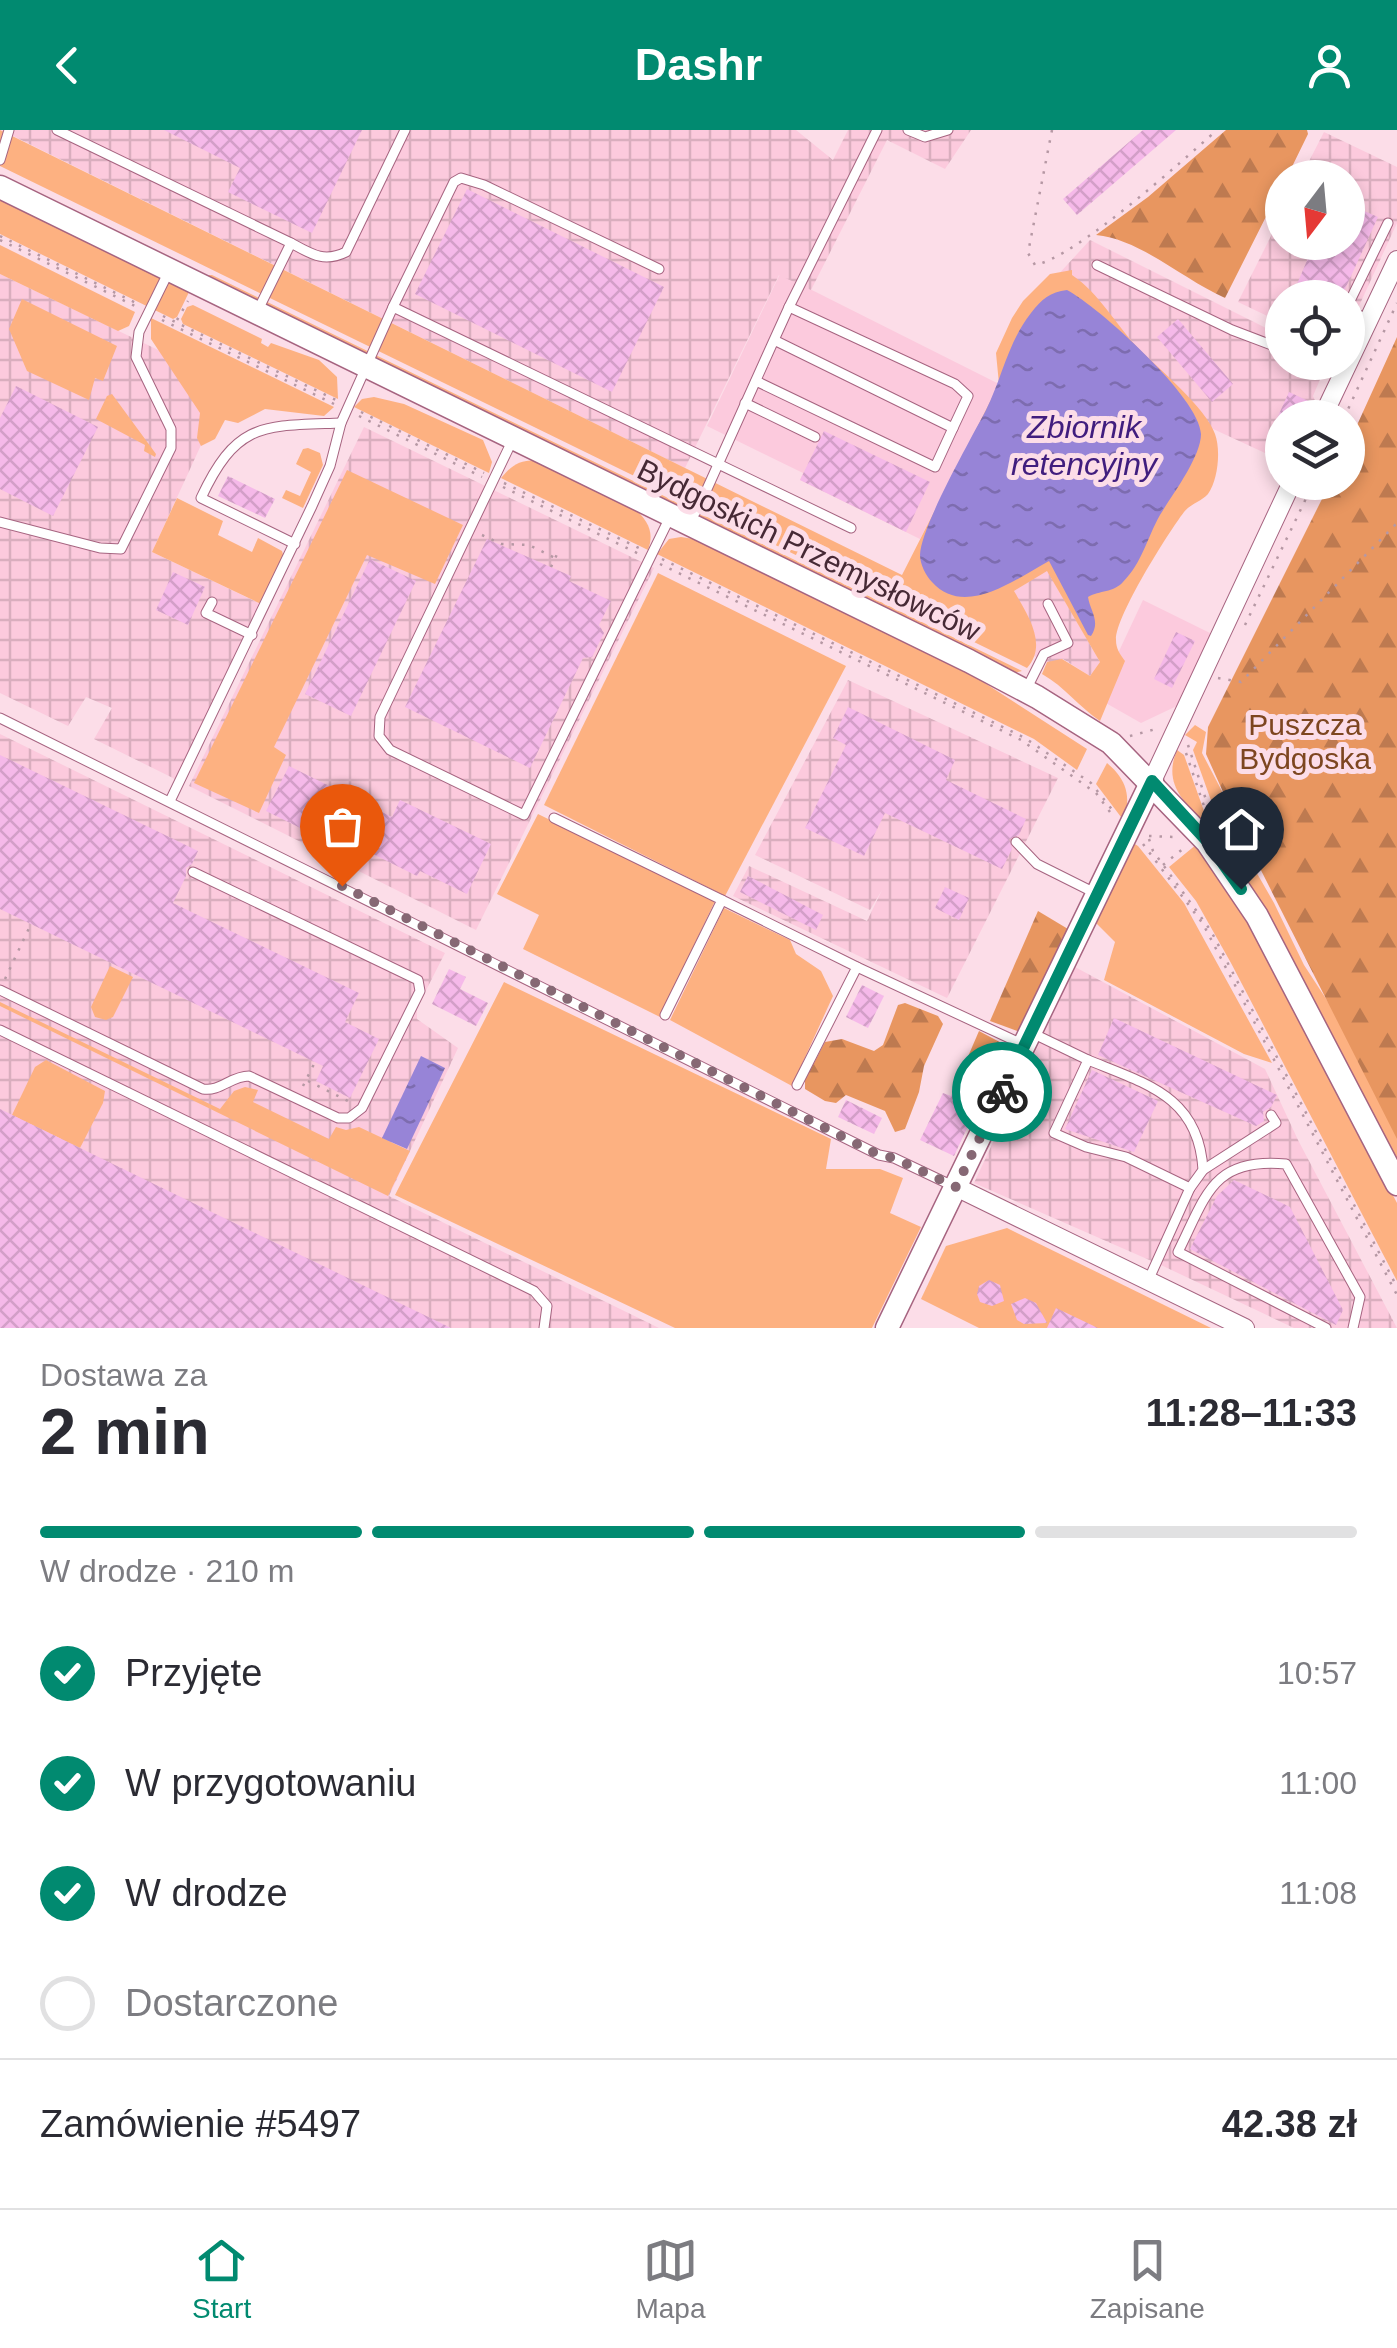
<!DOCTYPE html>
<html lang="pl">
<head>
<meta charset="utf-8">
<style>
  :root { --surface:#fff; --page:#f2f2f3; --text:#2b2b33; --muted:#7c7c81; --line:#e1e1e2; --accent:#018a70 }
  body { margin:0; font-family:Arial,sans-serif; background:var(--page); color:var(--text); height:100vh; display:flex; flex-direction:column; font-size:38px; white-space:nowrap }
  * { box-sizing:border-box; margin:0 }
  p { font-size:32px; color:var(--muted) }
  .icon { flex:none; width:55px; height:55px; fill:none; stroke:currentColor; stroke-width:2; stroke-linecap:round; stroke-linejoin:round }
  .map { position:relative; height:1198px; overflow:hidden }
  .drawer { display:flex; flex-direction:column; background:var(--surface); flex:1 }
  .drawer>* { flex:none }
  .needle { width:65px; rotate:196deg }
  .buttons { position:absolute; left:1265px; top:30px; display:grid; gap:20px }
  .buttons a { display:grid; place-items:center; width:100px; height:100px; border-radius:50%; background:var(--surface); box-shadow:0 5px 15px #0003; font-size:50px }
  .pin { position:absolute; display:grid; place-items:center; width:85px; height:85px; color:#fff; margin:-102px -42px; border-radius:50% 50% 50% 0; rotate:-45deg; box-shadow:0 0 10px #0007 }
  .pin .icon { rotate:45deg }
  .courier { position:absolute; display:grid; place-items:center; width:100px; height:100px; margin:-50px; border:8px solid #018a70; border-radius:50%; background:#fff; color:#222; box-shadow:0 2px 12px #0007 }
  .summary em { font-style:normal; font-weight:700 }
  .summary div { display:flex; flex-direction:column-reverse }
  .summary { display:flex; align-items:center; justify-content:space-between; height:170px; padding:0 40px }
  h1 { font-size:65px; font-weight:700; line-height:75px }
  .bar { display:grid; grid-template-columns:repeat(4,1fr); gap:15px 10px; align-content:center; height:120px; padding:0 40px }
  .bar i { height:12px; border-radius:8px; background:var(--line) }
  .bar .current { background:var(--accent) }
  .bar p { grid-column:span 4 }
  .line { display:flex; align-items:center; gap:25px; padding:0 40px; border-top:2px solid var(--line) }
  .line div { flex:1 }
  ol { padding:0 40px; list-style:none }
  li { display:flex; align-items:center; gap:30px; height:110px }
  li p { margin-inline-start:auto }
  li .icon { padding:10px; border-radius:50%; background:var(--accent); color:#fff; stroke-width:4 }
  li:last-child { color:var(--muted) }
  li i { width:55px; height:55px; border:5px solid var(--line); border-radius:50% }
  header { display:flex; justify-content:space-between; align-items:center; height:130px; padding:0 40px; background:var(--accent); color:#fff; font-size:45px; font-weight:700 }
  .tab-bar { display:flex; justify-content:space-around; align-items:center; height:140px; border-top:2px solid var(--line); background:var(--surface); font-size:28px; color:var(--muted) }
  .tab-bar a { display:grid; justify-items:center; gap:5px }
  .tab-bar .current { color:var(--accent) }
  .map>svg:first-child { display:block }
  .built { fill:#fccadd }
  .industrial { fill:url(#industrial-grid) }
  .green { fill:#fdb181 }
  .forest { fill:url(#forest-firs) }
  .water { fill:url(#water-ripples) }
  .building { fill:url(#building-cross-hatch) }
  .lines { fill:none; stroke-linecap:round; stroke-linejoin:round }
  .service-casing { stroke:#a66480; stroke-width:11 }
  .minor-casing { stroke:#a66480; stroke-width:20 }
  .tertiary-casing { stroke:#a66480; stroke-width:25 }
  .path { stroke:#b698a4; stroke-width:2.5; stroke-dasharray:2.5 8; stroke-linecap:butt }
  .service { stroke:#fff; stroke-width:9 }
  .minor { stroke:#fff; stroke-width:18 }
  .tertiary { stroke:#fff; stroke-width:22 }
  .done { stroke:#866874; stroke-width:10; stroke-dasharray:0 18 }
  .route { stroke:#018a70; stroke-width:12 }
  .labels { text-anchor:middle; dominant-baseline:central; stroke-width:10; stroke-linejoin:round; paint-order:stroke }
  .street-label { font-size:30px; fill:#462935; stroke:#fcdde8 }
  .park-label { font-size:30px; fill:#7d4620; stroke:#fcdde8 }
  .water-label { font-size:32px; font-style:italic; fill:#401d7e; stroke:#fcdde8 }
</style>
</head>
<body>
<header><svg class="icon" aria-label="back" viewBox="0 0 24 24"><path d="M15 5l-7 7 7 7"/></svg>Dashr<svg class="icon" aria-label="person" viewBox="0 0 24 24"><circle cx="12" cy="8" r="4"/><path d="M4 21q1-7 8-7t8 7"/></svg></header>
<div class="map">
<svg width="1397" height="1198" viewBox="0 0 1397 1198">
  <defs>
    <pattern id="industrial-grid" width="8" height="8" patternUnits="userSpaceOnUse" patternTransform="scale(2.5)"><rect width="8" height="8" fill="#fccadd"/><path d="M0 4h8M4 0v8" fill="none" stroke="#d9aebe"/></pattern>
    <pattern id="forest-firs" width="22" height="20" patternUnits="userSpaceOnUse" patternTransform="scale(2.5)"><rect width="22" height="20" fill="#e89660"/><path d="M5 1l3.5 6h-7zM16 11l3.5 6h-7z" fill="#be7a50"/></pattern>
    <pattern id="water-ripples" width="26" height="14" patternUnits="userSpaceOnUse" patternTransform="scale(2.5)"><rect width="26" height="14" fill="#9784d7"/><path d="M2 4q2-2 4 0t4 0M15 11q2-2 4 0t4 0" fill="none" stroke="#7d6caf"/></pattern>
    <pattern id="building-cross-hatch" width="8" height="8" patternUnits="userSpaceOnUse" patternTransform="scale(2.5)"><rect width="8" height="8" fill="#f5b9e9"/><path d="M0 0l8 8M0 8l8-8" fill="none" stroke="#d39fc8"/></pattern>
  </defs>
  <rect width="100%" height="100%" fill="#fcdde8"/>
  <g class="built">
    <polygon points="780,144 999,254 920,409 800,350 803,343 707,296"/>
    <polygon points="1143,470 1212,504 1181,574 1141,593 1097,568"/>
  </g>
  <g class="industrial">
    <polygon points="1,0 796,0 833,30 848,0 971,0 945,39 887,10 811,160 779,145 685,338"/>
    <polygon points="1324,2 1397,37 1397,93 1348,200 1348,168 1282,168 1282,193 1238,172 1282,84 1282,112 1348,112 1348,48 1301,47"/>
    <polygon points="1090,110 1282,206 1282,232 1327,233 1313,266 1317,275 1312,287 1282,288 1282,331 1211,298 1083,158 1055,148"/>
    <polygon points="0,144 229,254 152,422 269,478 177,650 94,609 112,578 86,567 68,596 0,563"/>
    <polygon points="364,297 654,438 476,800 189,656"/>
    <polygon points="1047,440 1100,532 1090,546 1063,529 1049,533 1034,526 1014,461"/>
    <polygon points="848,550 1058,648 947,868 733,766 749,736 867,791 882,760 870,780 755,725"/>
    <polygon points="0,604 445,823 417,878 417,889 458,918 389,1066 659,1198 0,1198"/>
    <polygon points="1075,837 1265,939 1298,1010 1397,1198 1294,1198 1163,1136 974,1053"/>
  </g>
  <g class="green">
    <path d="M0,0l902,445 97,-191 -3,-31 16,-35 11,-17 27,-27 22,-4v5c28,19 43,49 67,74 20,20 67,59 76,85 6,16 3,46 -7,60 -6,7 -18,10 -24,18 -16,21 -69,105 -68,128 0,9 4,14 9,21l-25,60c-21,-14 -35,-34 -58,-47l5,-12 15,-3 28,17 10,-14 -53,-91 -33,20c14,24 34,54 13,77l-1027,-502z"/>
    <polygon points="0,68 190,160 177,187 173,189 0,104"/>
    <polygon points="0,115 135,182 129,196 118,201 0,144"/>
    <polygon points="209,145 212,145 1022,541 1014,543 207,150"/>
    <polygon points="22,169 117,216 103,251 95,248 89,270 27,241 9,199"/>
    <polygon points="193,175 262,209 261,213 268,217 271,213 319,230 337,247 338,269 183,194 181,189 187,177"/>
    <polygon points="151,188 334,277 324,286 265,279 238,293 225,290 215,309 201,316 197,308 200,283 151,209"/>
    <polygon points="112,264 156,324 155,327 144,321 145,315 96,289 107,266"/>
    <polygon points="374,267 404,274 483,310 492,332 489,343 354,277 362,269"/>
    <polygon points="308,318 320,323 323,335 303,378 282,368 286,360 300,366 311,342 296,334 303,319"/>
    <path d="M535,330l98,47c14,13 22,24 15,43l-147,-72c11,-13 17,-17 34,-18z"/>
    <polygon points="347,340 463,395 435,454 367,425 274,617 286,625 259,683 194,653"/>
    <polygon points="177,368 223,391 218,405 252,422 258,408 282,421 284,428 261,474 152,422"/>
    <polygon points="681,407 700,410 963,539 1087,619 1077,640 1034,609 657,424 669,409"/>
    <polygon points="658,443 846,536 725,766 544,675"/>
    <polygon points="1195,595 1206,602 1202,623 1224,665 1235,705 1274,773 1304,835 1377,947 1397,985 1397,1036 1210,702 1215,698 1213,676 1193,620 1197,612 1185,605"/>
    <path d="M1177,620l7,5 20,56 -3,9c-21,-22 -37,-39 -24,-70z"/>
    <path d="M1107,633c20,17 24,33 17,58l-28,-37z"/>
    <polygon points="538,684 715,771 660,887 523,819 539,785 497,764"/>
    <polygon points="1130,711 1138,716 1184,773 1272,933 1244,924 1104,850 1115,812 1095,792"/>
    <polygon points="1197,714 1260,811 1397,1073 1397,1151 1231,833 1196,771 1169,737"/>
    <polygon points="724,778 790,810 796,824 821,841 833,866 792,956 670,890"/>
    <polygon points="110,836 133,847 113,887 106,890 95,887 91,877"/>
    <polygon points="504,852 831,1009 826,1039 880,1039 903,1048 890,1083 921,1097 872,1198 675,1198 395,1065"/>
    <polygon points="0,872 220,979 234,961 245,957 258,960 253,972 329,1009 336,997 346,1000 359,997 410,1021 388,1066 0,876"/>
    <polygon points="46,930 105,961 103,973 80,1018 12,985 35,937"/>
    <polygon points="1007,1098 1211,1198 979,1198 921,1169 946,1116"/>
  </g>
  <g class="forest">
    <path d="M1226,0h81l1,4 -21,43 -5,1v7l-57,113c-41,-18 -85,-59 -129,-63l52,-38z"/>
    <polygon points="1397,207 1397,1009 1237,693 1206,624 1208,597 1330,353 1348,352 1348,315"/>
    <polygon points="1038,781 1068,799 1020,902 990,891"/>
    <polygon points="905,873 938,886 943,894 924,936 919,962 905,999 895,1002 885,981 846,965 836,973 825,971 805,959 805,950 825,912 842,909 874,921 883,915 898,875"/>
    <polygon points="979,901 1009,917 987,967 957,952"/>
  </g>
  <g class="water">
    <path d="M1067,160c32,17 133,108 134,144 0,23 -29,61 -41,81 -13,23 -18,48 -37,67 -10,11 -23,8 -35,15 2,14 13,24 3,39l-3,-1 -39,-74c-32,17 -84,58 -117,21 -6,-6 -12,-18 -12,-27 1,-29 51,-116 66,-145 16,-32 22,-68 45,-97 11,-14 19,-21 36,-23z"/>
    <polygon points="421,926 445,938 407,1019 382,1008"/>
  </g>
  <g class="building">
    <polygon points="164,0 362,0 312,103 228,62 240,38"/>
    <polygon points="1143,0 1176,0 1077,85 1063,69"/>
    <polygon points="467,59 664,157 612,262 415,164"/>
    <polygon points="1348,74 1378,87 1341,168 1291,168 1315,112 1348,112"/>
    <polygon points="1178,189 1233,254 1212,272 1157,207"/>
    <polygon points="16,256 98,297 53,386 0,359 0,288"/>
    <polygon points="1289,262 1315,274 1310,288 1282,288 1282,312 1269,306"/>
    <polygon points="824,301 930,352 906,402 800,350"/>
    <polygon points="228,346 275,369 265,388 218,366"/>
    <polygon points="487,409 571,446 569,451 611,471 599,495 604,503 592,527 583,528 530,638 405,577"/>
    <polygon points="370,429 416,451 351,586 305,564"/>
    <polygon points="173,442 205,457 188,495 156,480"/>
    <polygon points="1176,502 1195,511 1172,558 1154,549"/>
    <polygon points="848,577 955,630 946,650 1026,689 1019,705 1009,709 1012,719 1002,739 885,683 864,726 805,698 846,615 833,608"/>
    <polygon points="0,625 198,721 192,734 186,738 186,746 173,773 359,863 345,892 379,909 350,968 316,951 323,936 0,779"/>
    <polygon points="289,636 392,687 400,670 491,714 467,764 420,741 417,746 357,716 353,724 266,681"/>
    <polygon points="748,746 823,785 816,800 740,762"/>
    <polygon points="945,757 969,768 959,790 935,778"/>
    <polygon points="449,839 466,847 460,859 488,873 476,896 432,874"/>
    <polygon points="862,855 884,866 868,898 846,887"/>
    <polygon points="1114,888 1277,965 1271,977 1263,982 1264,991 1256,996 1098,925"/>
    <polygon points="1092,940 1158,971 1134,1022 1065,999"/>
    <polygon points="955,957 973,966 969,975 976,979 954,1026 920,1010 943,963 951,966"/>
    <polygon points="846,970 882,988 874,1004 838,987"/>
    <polygon points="0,979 80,1018 451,1198 0,1198"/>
    <polygon points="1234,1050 1290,1077 1343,1180 1336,1195 1190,1119 1217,1066"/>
    <polygon points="989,1150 1000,1155 1004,1171 992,1176 980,1172 977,1164 979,1156"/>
    <polygon points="1025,1168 1036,1173 1047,1193 1024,1194 1017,1190 1011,1174"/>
    <polygon points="1056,1178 1098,1198 1047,1198"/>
  </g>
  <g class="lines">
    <defs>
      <g id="service">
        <polyline points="57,0 291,113 257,182"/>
        <polyline points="908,0 925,7 948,0"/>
        <polyline points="0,30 9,0"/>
        <path d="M291,113c20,11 33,20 55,9l59,-122"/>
        <polyline points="1097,135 1232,200 1282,219"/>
        <polyline points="1348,175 1388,93"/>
        <polyline points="393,177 454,52 461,48 484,55 659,139"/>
        <polyline points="789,177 877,0"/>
        <polyline points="1348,180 1369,190"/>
        <polyline points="1311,232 1342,247"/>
        <polyline points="756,251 935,337 953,298"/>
        <polyline points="745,273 815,307"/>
        <polyline points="513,309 380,587 379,606 390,620 524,685 670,387"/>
        <polyline points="0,392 100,418 121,419 171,318 171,299 136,227 139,202 169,141"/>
        <polyline points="688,392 698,379 774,210 953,298 968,266 955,254 789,177 774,210"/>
        <path d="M295,414l-94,-46c36,-77 62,-72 140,-75"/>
        <polyline points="212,472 206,483 252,505"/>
        <polyline points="1027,558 1044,524 1068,513 1048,474"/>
        <polyline points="0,588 879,1025 894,1028 953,1056"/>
        <polyline points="170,671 312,376 330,336 341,293 393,177 851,398"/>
        <polyline points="554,688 722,770 665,885"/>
        <polyline points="1016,712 1037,734 1095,763"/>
        <polyline points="722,770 857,837 797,955"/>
        <polyline points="857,837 1022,914"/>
        <path d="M0,860l203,99c17,3 28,-13 46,-13l89,42h11l13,-10 58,-117 -2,-11 -225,-108"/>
        <polyline points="0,900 534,1161 547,1176 544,1198"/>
        <polyline points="1032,903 1088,930 1054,1003 1086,1017 1126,1027 1190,1058 1148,1151"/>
        <path d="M1088,930c59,24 111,37 115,110l-13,18"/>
        <polyline points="1203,1040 1276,993 1271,985"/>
        <path d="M1326,1198l-148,-76c28,-56 34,-95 108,-88l74,133 -7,31"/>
      </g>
      <g id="minor">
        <polyline points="1322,288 1397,130"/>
        <polyline points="1152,651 1292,352"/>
        <polyline points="956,1057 1245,1198"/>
      </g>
      <g id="tertiary">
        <polyline points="0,57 969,531 1037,567 1111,613 1207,712 1257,786 1397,1054"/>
        <polyline points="887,1198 1152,651"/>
      </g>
    </defs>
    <use href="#service" class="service-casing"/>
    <use href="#minor" class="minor-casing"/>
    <use href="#tertiary" class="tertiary-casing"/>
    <g class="path">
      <path d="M1052,0l-24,123 7,12c41,-8 146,-103 182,-135"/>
      <polyline points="0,106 138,174"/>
      <polyline points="0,110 137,177"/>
      <polyline points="163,186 336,270"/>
      <polyline points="162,190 334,274"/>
      <polyline points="177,190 188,171"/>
      <polyline points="361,282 484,343"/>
      <polyline points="359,286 482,347"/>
      <polyline points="1344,288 1397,173"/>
      <polyline points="504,353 641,419"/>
      <polyline points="503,357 639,424"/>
      <polyline points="482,405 501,414 529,415 555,428"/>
      <polyline points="662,429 1025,608 1091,653 1114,682"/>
      <polyline points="660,434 1021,610 1096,663 1113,686"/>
      <polyline points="551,437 560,418"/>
      <polyline points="1245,495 1314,352"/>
      <polyline points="1218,548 1241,552 1397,393"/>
      <polyline points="1130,606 1156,599"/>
      <polyline points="1188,615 1212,688"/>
      <polyline points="1186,623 1206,682"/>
      <polyline points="1149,706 1175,707"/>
      <polyline points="1149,709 1153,721 1211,801 1397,1157"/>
      <polyline points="1143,714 1203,794 1397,1165"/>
      <polyline points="1163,735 1184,718"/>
      <polyline points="5,849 31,794"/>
      <polyline points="308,951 350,972"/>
      <polyline points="303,956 315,932"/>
    </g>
    <use href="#service" class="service"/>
    <use href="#minor" class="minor"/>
    <use href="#tertiary" class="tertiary"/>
  </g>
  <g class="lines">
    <polyline class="done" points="342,756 879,1025 894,1028 956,1057 1002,962"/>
    <polyline class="route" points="1002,962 1152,651 1208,712 1241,759"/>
  </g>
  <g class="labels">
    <g class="street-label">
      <text transform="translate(809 420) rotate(26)">Bydgoskich Przemysłowców</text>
    </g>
    <g class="park-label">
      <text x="1305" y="594">Puszcza<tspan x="1305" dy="34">Bydgoska</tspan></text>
    </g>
    <g class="water-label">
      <text x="1084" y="297">Zbiornik<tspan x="1084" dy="37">retencyjny</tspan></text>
    </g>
  </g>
</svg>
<div class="buttons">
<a><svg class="needle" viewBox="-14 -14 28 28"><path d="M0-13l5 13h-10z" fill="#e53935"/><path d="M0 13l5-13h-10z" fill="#7c7c81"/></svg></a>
<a><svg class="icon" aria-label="locate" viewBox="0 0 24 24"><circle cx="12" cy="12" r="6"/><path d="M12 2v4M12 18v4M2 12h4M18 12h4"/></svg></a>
<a><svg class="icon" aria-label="layers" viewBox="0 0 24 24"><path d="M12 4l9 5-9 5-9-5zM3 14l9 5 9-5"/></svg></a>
</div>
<div class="pin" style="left:342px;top:756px;background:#ea580c"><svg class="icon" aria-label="bag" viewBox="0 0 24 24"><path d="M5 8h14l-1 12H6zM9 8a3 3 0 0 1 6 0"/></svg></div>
<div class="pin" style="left:1241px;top:759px;background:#1f2937"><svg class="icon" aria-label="home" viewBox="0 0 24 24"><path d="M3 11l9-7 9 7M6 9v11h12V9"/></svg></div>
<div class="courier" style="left:1002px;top:962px"><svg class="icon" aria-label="bike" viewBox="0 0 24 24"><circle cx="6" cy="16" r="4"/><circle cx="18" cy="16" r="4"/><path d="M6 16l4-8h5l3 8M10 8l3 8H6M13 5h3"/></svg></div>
</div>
<section class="drawer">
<div class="summary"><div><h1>2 min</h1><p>Dostawa za</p></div><em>11:28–11:33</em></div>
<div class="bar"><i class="current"></i><i class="current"></i><i class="current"></i><i></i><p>W drodze · 210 m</p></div>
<ol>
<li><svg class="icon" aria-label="check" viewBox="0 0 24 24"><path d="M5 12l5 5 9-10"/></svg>Przyjęte<p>10:57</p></li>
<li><svg class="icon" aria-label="check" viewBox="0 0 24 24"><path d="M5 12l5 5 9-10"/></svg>W przygotowaniu<p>11:00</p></li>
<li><svg class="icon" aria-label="check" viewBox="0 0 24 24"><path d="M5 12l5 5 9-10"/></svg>W drodze<p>11:08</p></li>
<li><i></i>Dostarczone</li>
</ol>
<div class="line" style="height:130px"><div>Zamówienie #5497</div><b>42.38 zł</b></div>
</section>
<nav class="tab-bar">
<a class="current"><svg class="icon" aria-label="home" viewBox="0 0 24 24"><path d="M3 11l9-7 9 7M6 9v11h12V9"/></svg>Start</a>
<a><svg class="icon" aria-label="map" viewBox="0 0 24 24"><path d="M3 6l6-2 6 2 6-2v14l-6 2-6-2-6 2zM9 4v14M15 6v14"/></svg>Mapa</a>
<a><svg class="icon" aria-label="saved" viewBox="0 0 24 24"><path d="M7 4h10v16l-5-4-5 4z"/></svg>Zapisane</a>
</nav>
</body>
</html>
